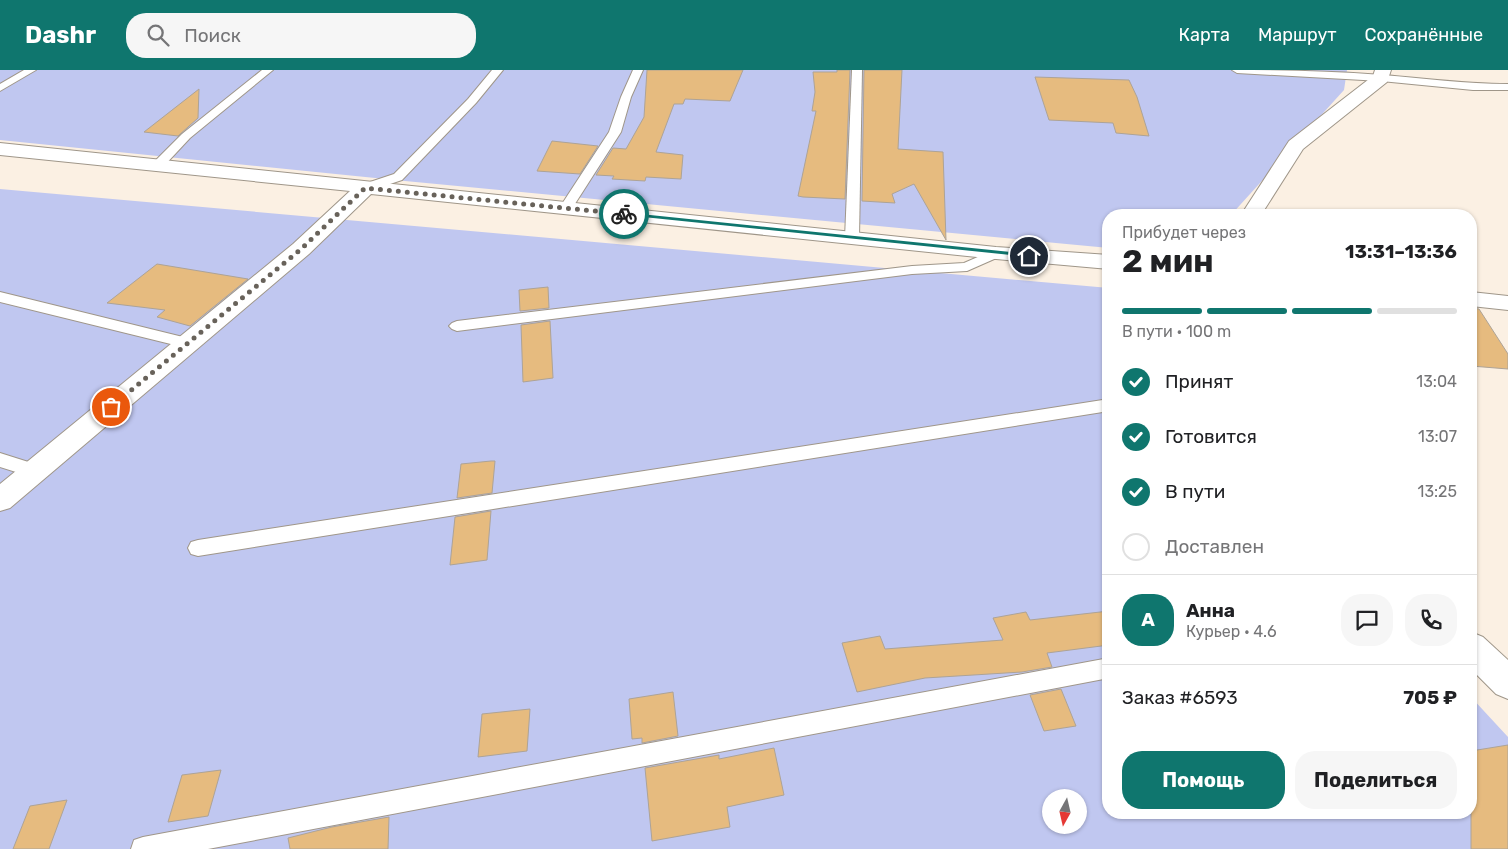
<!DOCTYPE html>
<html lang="ru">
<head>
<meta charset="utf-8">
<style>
  :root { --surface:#fff; --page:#f6f6f6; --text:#202124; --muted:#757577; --line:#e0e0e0; --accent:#0f766e }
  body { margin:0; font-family:Rubik,sans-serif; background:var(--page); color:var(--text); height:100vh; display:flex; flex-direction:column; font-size:19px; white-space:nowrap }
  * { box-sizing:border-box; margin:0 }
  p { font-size:16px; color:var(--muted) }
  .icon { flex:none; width:28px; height:28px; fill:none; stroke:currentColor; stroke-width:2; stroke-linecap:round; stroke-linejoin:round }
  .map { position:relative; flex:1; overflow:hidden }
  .sheet { position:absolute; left:1102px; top:139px; width:375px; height:610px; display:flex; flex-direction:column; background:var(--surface); border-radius:20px; box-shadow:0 1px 4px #0004 }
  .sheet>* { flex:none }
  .needle { width:32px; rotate:188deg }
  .controls { position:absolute; left:1042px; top:719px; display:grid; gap:10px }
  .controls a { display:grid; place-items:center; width:45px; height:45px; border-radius:50%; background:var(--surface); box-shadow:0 1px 4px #0004; font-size:25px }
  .pin { position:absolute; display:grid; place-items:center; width:42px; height:42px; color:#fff; margin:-21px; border:2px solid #fff; border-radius:50%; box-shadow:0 1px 5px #0007 }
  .courier { position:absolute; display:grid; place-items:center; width:50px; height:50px; margin:-25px; border:4px solid #0f766e; border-radius:50%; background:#fff; color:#222; box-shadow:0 1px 6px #0007 }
  .headline em { font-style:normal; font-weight:700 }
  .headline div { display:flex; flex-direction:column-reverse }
  .headline { display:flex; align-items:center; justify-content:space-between; height:85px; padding:0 20px }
  h1 { font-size:32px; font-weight:700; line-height:38px }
  .bar { display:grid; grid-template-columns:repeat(4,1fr); gap:8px 5px; align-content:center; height:60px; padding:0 20px }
  .bar i { height:6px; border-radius:4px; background:var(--line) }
  .bar .active { background:var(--accent) }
  .bar p { grid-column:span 4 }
  .line { display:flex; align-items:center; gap:12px; padding:0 20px; border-top:1px solid var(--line) }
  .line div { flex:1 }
  .round { display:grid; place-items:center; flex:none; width:52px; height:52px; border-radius:20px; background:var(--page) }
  ol { padding:0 20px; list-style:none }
  li { display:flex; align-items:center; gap:15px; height:55px }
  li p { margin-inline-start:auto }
  li .icon { padding:5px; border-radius:50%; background:var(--accent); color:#fff; stroke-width:4 }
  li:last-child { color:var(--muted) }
  li i { width:28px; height:28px; border:2px solid var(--line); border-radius:50% }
  .cta { display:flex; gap:10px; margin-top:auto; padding:10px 20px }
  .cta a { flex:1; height:58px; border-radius:20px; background:var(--accent); color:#fff; font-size:20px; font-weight:700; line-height:58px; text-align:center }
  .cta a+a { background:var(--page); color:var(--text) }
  header { display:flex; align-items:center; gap:30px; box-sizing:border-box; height:70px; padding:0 25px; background:var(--accent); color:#fff }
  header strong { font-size:24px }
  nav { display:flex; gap:28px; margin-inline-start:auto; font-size:18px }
  .search { width:350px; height:45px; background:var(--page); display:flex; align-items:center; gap:12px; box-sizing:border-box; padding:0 18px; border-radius:20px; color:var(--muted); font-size:19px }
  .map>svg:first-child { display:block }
  .green { fill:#c0c7f0; fill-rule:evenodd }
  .building { fill:#e6bb7f; stroke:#ada397 }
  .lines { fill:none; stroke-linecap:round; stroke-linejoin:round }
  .service-casing { stroke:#9f9689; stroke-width:2 }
  .minor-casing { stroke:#9f9689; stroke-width:2 }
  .service { fill:#fff; fill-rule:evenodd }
  .minor { fill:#fff; fill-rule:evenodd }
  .route { fill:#0f766e }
  .done { stroke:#68625a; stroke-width:5; stroke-dasharray:0 9 }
</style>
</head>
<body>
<header>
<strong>Dashr</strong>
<div class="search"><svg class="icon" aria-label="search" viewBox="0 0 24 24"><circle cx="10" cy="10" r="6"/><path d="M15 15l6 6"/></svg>Поиск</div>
<nav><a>Карта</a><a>Маршрут</a><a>Сохранённые</a></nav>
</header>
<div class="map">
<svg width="1508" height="779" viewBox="0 0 1508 779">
  <rect width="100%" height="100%" fill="#fbf0e3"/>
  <g class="green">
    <polygon points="0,0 1347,0 1344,20 1231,145 1109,145 1109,178 405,111 0,70"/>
    <path d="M0,119l1109,99v524h362v-115l37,40v112h-1508zM1051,728h28v27h-28z"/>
  </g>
  <g class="building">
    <polygon points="647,0 743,0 730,31 685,29 683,34 674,34 656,82 683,85 681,109 646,107 645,111 612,109 614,106 596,105 613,78 626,79 644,47"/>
    <polygon points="837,0 850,0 845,129 803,127 798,126 816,41 812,41 815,22 813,2 837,2"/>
    <polygon points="864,0 902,0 898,79 943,82 946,170 914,114 892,124 895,133 862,131"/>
    <polygon points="1035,7 1129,10 1137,27 1149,66 1116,63 1113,53 1049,50"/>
    <polygon points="199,19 198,48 178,66 144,62"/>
    <polygon points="552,71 598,76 580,104 537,101"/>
    <polygon points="157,194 248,209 190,256 157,247 165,240 107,233"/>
    <polygon points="548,217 549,238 520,241 519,220"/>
    <polygon points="1471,238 1479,239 1508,284 1508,299 1471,296"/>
    <polygon points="550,251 553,308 523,312 521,255"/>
    <polygon points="491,391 495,391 492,423 457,428 461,394"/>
    <polygon points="491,441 487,490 450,495 455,447"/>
    <polygon points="1109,541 1109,575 1047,583 1052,597 1022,602 925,608 857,622 842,573 880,566 885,579 1003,570 993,548 1026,542 1030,550"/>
    <polygon points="1061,619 1076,656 1044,661 1030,625"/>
    <polygon points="673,622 678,666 642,673 642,668 632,669 629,629"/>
    <polygon points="530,639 527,681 478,687 482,644"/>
    <polygon points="1508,675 1508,779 1471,779 1471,681"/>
    <polygon points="774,678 784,725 727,737 730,757 652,771 645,698 719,685 719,689"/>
    <polygon points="221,700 208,746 168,752 182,705"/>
    <polygon points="67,730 49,779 13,779 30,736"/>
    <polygon points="389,747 388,779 290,779 288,768 332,757"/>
  </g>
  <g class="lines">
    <defs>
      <g id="service">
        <polygon points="24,0 36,0 0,21 0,14"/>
        <polygon points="262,0 273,0 190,68 162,98 154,98 152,95 154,92 182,64"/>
        <polygon points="492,0 503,0 476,33 402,110 369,121 361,121 359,118 361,115 394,104 468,29"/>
        <polygon points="633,0 643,0 631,27 621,62 571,140 561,140 560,137 609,62 621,27"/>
        <polygon points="852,0 862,0 859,168 852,172 845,168"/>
        <path d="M1232,0c50,0 100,1 150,5 42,3 83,9 126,9v6h-35l-92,-9 -144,-8z"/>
        <polygon points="996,179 1001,180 1003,183 1001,186 967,201 912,204 457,261 452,259 449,256 452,253 457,251 912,196 964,193"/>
        <polygon points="0,222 187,268 192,269 195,273 192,277 187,278 0,232"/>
        <polygon points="1109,329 1109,341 198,486 191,484 188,478 191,472 198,470"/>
        <polygon points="0,383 41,396 44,401 41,406 35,408 0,397"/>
        <polygon points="1109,588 1109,608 208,779 131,779 134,770 143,767"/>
      </g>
      <g id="minor">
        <polygon points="1375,0 1391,0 1387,12 1303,79 1261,145 1241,145 1289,71 1373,6"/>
        <polygon points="0,73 996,177 1109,185 1109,199 996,189 371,124 309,184 10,438 0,441 0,414 293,174 350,121 0,85"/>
        <polygon points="1471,222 1508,226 1508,240 1471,236"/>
        <polygon points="1471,562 1483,567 1508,590 1508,629 1496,624 1471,599"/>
      </g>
    </defs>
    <use href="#service" class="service-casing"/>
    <use href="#minor" class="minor-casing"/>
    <use href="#service" class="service"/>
    <use href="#minor" class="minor"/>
  </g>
  <polygon class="route" points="621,142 1029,184 1032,186 1029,187 624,145"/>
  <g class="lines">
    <polyline class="done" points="111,337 301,179 365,118 624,144"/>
  </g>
</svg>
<div class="controls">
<a><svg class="needle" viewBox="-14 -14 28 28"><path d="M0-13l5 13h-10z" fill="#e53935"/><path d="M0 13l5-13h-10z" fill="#757577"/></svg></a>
</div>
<div class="pin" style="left:111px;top:337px;background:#ea580c"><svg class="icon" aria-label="bag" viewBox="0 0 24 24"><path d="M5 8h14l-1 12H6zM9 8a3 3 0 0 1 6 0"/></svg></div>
<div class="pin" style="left:1029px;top:186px;background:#1f2937"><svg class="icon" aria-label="home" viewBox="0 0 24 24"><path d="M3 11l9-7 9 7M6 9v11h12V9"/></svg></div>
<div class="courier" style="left:624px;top:144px"><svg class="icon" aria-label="bike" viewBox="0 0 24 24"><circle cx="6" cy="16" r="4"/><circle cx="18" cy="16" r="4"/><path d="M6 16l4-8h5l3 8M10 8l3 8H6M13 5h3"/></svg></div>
<section class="sheet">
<div class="headline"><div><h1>2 мин</h1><p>Прибудет через</p></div><em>13:31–13:36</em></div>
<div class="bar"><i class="active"></i><i class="active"></i><i class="active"></i><i></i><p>В пути · 100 m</p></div>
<ol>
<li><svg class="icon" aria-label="check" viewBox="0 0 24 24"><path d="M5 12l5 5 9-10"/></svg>Принят<p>13:04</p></li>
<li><svg class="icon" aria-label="check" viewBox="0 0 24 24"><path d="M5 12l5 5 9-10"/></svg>Готовится<p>13:07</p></li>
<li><svg class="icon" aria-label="check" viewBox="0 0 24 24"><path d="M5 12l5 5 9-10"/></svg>В пути<p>13:25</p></li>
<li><i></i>Доставлен</li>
</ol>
<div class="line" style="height:90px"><b class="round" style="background:var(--accent);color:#fff">А</b><div><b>Анна</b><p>Курьер · 4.6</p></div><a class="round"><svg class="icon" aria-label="chat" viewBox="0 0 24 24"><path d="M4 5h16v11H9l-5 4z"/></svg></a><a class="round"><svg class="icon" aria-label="phone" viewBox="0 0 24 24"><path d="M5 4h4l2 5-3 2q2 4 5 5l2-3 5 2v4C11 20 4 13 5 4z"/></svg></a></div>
<div class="line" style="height:65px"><div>Заказ #6593</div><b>705 ₽</b></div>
<div class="cta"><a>Помощь</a><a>Поделиться</a></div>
</section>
</div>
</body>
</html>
